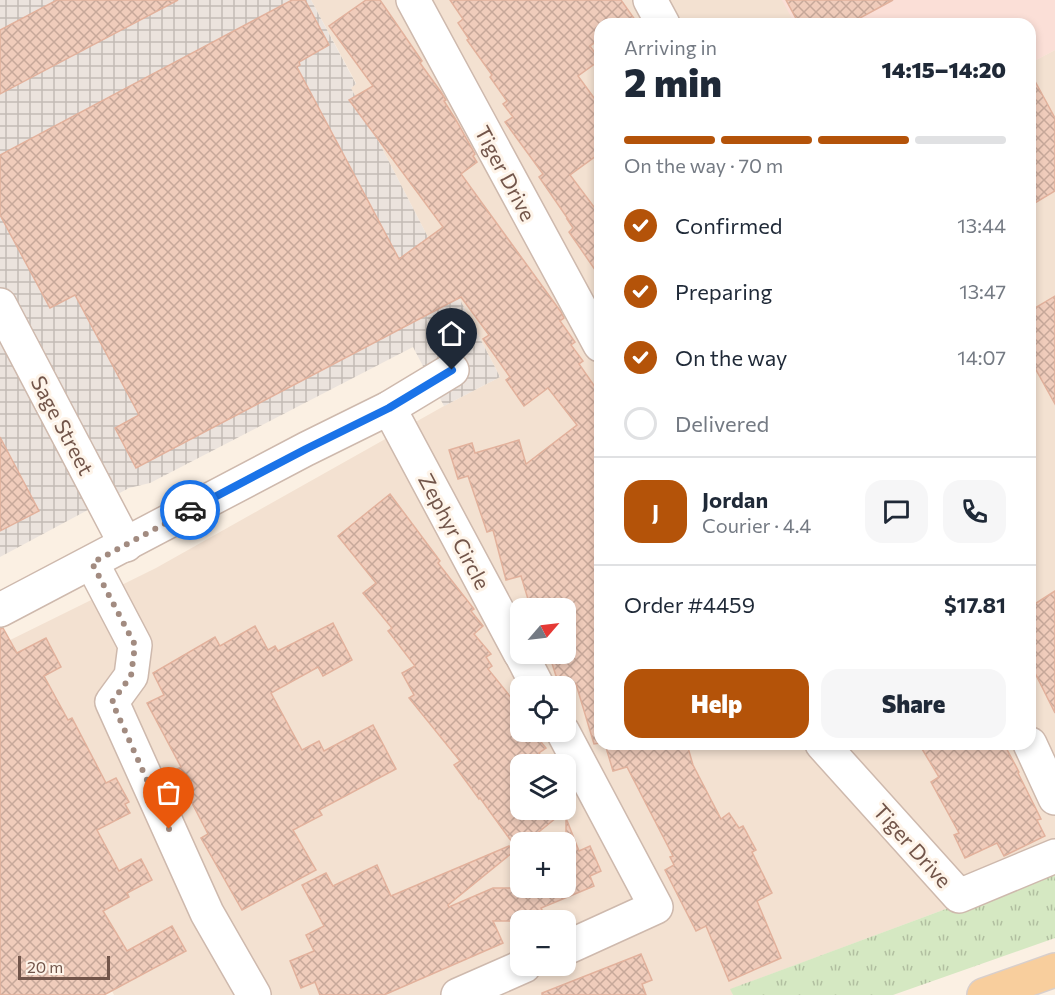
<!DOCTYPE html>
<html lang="en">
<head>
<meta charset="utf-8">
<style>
  :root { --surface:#fff; --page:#f6f6f7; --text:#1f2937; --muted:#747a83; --line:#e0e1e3; --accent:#b45309 }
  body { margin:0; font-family:Commissioner,sans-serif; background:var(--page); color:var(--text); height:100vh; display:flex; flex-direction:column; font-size:22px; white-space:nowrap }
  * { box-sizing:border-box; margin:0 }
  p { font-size:20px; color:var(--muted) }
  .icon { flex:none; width:33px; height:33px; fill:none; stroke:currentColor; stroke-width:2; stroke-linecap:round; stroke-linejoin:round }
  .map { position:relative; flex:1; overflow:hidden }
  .panel { position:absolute; left:594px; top:18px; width:442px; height:732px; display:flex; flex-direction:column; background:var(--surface); border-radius:18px; box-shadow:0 3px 9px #0003 }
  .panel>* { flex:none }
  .needle { width:39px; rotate:62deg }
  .buttons { position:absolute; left:510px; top:598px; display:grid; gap:12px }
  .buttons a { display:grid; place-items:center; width:66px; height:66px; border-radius:12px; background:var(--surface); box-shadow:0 3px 9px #0003; font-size:30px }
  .scale { position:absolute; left:18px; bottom:15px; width:92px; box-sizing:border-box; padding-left:6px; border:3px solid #72554a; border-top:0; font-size:16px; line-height:21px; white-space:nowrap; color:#72554a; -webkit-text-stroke:4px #fef4e9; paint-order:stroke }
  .pin { position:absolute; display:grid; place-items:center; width:51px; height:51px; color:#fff; margin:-62px -26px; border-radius:50% 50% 50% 0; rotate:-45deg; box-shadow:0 0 6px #0007 }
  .pin .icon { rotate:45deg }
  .courier { position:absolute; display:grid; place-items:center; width:60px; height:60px; margin:-30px; border:4px solid #1a73e8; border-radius:50%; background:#fff; color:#222; box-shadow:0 2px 8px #0007 }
  .summary em { font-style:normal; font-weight:800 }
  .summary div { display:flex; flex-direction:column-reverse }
  .summary { display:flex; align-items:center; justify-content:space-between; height:102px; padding:0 30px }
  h1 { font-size:39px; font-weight:800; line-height:45px }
  .bar { display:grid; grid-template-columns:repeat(4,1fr); gap:9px 6px; align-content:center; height:72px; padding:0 30px }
  .bar i { height:8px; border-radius:4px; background:var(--line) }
  .bar .on { background:var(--accent) }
  .bar p { grid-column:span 4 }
  .line { display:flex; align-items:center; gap:15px; padding:0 30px; border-top:2px solid var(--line) }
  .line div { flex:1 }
  .round { display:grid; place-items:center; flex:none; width:63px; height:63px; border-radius:18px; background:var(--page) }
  ol { padding:0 30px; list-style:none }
  li { display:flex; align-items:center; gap:18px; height:66px }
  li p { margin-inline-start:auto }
  li .icon { padding:6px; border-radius:50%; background:var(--accent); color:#fff; stroke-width:4 }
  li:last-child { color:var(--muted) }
  li i { width:33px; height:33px; border:3px solid var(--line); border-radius:50% }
  .button { display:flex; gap:12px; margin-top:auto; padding:12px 30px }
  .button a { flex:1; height:69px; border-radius:18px; background:var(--accent); color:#fff; font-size:24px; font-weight:800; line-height:69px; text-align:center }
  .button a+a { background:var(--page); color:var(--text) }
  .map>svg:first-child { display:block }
  .residential { fill:#f3e1d1; fill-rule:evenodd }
  .commercial { fill:#fbdfd7 }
  .industrial { fill:url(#industrial-grid) }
  .grass { fill:url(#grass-tufts) }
  .building { fill:url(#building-cross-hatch); stroke:#e2b19c; stroke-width:1.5 }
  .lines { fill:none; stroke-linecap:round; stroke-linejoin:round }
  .minor-casing { stroke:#ceb9ad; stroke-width:36 }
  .major-casing { stroke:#d8cfcc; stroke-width:36 }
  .minor { stroke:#fff; stroke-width:33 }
  .major { stroke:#f8ce9d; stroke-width:33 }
  .done { stroke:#a28b80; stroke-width:6; stroke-dasharray:0 10.8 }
  .route { stroke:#1a73e8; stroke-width:8 }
  .labels { text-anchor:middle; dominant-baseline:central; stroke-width:6; stroke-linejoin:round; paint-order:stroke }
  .street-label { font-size:21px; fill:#72554a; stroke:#fef4e9 }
</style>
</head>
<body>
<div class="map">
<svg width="1055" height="995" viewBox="0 0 1055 995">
  <defs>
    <pattern id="industrial-grid" width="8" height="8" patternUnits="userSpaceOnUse" patternTransform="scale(1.5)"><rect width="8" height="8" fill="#ebe3dd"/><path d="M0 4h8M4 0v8" fill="none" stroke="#c3bbb5"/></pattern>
    <pattern id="grass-tufts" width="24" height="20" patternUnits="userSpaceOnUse" patternTransform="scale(1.5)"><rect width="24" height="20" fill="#d5e8c2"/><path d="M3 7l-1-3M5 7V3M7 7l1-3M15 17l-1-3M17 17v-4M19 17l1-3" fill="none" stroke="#b1bfa0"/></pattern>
    <pattern id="building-cross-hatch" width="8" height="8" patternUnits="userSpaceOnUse" patternTransform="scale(1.5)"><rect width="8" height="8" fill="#f0ccbb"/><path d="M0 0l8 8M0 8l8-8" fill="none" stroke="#c7a89a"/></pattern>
  </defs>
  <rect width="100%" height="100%" fill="#fbf0e3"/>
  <path class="residential" d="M311,0h472l13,24h-196v720h430v-681l25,-13v817l-77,30 -247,92 2,6h-619l-114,-230v-120l156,-77 288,-162 56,-29 -149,-289 5,-5zM520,609h46v45h-46zM520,687h46v45h-46zM520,765h46v45h-46zM520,843h46v45h-46zM520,921h46v45h-46z"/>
  <polygon class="commercial" points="782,0 1055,0 1055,50 1031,63 1030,24 795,24"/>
  <polygon class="industrial" points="0,0 311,0 356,84 351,88 500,377 444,406 413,347 150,483 129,488 0,557"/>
  <polygon class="grass" points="1055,867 1055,938 893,995 733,995 730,989 978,897"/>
  <g class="building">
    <polygon points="57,0 178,0 0,94 0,30"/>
    <polygon points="292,0 305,0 329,45 299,62 300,65 297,67 399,259 443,227 349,100 373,86 329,26 366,0 380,0 422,61 420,63 441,92 446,100 444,101 456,120 475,154 473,156 477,162 461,174 561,312 564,318 560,321 575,342 571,345 583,361 579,364 600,394 600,743 594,744 576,684 567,687 564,677 557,679 549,654 566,654 566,609 531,609 521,576 506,580 493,530 487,532 468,476 458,479 449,450 472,443 475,453 519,440 526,464 577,425 548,388 524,406 506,380 510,377 483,339 489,335 461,297 136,468 115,428 139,415 75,295 50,308 0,215 0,155"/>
    <polygon points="450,0 621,0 638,24 600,24 600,39 590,46 600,60 578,76 600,106 600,153 570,175 597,211 600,209 600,277 569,232 573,228 567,219 568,219 539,177 543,174 505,122 513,117 503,104 507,101 490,77 492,75 467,40 469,39 458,23 463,19"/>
    <polygon points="786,0 893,0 849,24 799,24"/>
    <polygon points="1030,72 1055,118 1055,191 1030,206"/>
    <polygon points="1055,296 1055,404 1030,359 1030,311"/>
    <polygon points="0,437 39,511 0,531"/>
    <polygon points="390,494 440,561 438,563 474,609 471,611 483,626 474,634 491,654 486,657 492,666 488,669 517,705 514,707 520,716 520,732 533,732 546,748 539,753 548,765 520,765 520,810 566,810 566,808 566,810 525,843 520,843 520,846 517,849 480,798 479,799 454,765 460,761 409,698 414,695 402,673 415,666 388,631 392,628 363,593 376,583 338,536"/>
    <polygon points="1055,591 1055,713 1030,663 1030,607"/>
    <polygon points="333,623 352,660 323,676 318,667 271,693 302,750 319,741 324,751 373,725 396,769 319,810 322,815 293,830 316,870 242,910 201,838 208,834 175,770 181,767 147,703 164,695 153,673 215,637 220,646 255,626 268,650 275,646 278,651"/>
    <polygon points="3,628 17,653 46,638 61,667 44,676 68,720 72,718 106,783 116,778 129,802 125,804 130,813 97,830 119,871 141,859 152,880 127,893 129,897 103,911 127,951 172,926 186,951 104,995 0,995 0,629"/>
    <polygon points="605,744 687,744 693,765 721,819 729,813 739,828 743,826 756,850 752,852 772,893 757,901 781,958 729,981 706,926 696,931 665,870 674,865 670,857 673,856 627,767 613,771"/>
    <polygon points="919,744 1004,744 1019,772 1018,773 1041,819 1037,820 1045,836 1004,856 997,843 965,858 954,835 959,833 931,782 939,777"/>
    <polygon points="566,818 579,851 590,846 601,871 590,876 594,886 541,908 548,921 493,921 503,943 384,995 320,995 315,982 301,988 290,961 314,951 306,935 324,926 302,885 326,873 333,886 377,865 391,896 509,846 513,852 448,905 449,907 493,888 566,888"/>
    <polygon points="641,954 652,980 642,984 646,995 542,995 542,993"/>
  </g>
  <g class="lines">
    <defs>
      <g id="minor">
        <polyline points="413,0 600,345"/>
        <polyline points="650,0 663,24"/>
        <polyline points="0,305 126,545"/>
        <polyline points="389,408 520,653"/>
        <polyline points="92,563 135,645 131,676 112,702 207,913 254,995"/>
        <polyline points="0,610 306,449 389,408 452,370"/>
        <polyline points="521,654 538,687"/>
        <polyline points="563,732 656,907 566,948"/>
        <polyline points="822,744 959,896 1055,856"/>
        <polyline points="1030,744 1055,798"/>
        <polyline points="458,995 524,966"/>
      </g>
      <polyline id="major" points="984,995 1055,970"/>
    </defs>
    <use href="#minor" class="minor-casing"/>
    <use href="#major" class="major-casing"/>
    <use href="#minor" class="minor"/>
    <use href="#major" class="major"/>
  </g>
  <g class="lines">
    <polyline class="done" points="169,829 112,702 131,676 135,645 92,563 190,510"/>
    <polyline class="route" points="190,510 306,449 389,408 452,370"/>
  </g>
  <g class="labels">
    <g class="street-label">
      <text transform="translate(506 173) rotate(62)">Tiger Drive</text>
      <text transform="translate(63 425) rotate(62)">Sage Street</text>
      <text transform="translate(455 531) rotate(62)">Zephyr Circle</text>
      <text transform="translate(913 845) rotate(48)">Tiger Drive</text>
    </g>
  </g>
</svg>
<div class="buttons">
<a><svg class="needle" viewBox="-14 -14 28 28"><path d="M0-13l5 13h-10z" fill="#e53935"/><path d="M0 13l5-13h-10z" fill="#747a83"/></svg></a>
<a><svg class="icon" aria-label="locate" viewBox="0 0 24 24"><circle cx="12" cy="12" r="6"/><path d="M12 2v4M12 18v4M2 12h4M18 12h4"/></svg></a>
<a><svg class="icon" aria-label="layers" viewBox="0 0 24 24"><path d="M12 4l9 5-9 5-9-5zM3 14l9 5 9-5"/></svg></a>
<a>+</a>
<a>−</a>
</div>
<div class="scale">20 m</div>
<div class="pin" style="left:169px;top:829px;background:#ea580c"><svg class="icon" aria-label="bag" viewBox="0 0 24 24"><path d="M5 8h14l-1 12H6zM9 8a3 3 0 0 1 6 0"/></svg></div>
<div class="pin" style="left:452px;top:370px;background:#1f2937"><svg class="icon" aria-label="home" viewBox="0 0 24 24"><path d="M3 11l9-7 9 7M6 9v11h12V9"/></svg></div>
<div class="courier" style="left:190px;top:510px"><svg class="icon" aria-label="car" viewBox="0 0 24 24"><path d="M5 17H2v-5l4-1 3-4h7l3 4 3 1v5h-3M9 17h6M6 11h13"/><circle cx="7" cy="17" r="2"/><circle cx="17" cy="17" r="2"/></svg></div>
<section class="panel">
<div class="summary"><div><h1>2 min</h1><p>Arriving in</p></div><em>14:15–14:20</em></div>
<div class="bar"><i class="on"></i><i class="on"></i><i class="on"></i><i></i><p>On the way · 70 m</p></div>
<ol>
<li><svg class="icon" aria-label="check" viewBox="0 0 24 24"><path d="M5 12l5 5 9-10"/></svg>Confirmed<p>13:44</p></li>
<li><svg class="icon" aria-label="check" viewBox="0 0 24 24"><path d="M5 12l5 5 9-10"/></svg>Preparing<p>13:47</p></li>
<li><svg class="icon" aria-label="check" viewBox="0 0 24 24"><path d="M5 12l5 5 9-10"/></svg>On the way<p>14:07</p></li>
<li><i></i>Delivered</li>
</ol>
<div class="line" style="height:108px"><b class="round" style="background:var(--accent);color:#fff">J</b><div><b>Jordan</b><p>Courier · 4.4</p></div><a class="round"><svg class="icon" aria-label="chat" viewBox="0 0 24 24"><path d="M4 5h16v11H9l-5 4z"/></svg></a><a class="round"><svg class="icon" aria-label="phone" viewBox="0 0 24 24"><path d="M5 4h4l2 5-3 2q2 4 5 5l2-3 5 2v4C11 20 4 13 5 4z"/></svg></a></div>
<div class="line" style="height:78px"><div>Order #4459</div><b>$17.81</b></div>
<div class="button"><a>Help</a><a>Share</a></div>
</section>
</div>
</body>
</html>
